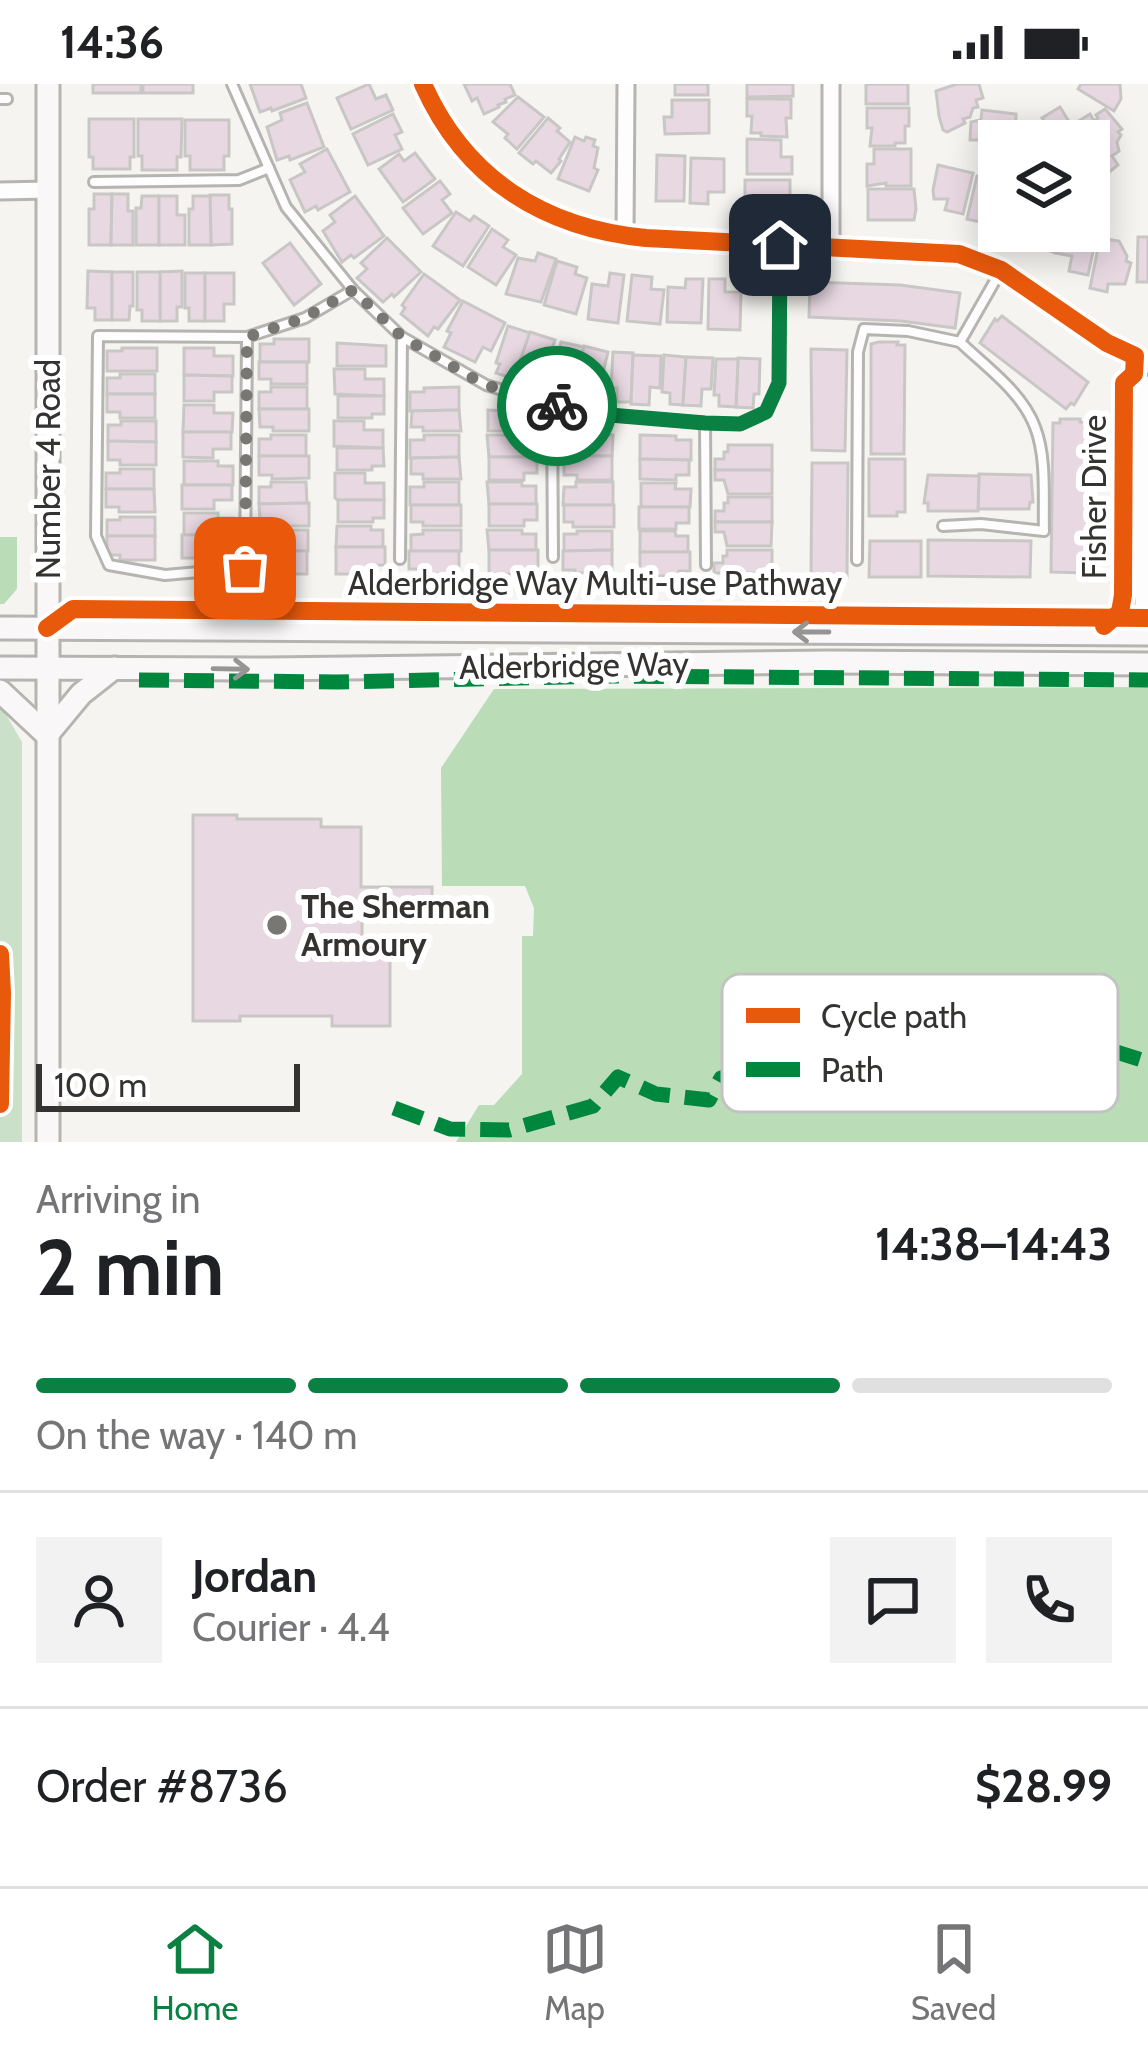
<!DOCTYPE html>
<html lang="en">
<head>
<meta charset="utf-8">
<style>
  :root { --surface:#fff; --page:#f2f2f2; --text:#202124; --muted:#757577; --line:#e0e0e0; --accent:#0b8043 }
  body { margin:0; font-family:Cabin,sans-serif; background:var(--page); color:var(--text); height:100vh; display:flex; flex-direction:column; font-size:45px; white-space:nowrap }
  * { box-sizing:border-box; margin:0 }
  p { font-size:39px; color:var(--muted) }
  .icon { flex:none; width:66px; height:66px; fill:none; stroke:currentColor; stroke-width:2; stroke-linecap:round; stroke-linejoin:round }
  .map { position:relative; height:1058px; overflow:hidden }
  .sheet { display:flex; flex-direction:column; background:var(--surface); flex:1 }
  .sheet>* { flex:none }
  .fabs { position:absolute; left:978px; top:36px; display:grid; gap:24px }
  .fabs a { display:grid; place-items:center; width:132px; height:132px; border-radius:0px; background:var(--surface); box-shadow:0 6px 30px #0003; font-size:60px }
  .scale { position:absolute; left:36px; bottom:30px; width:264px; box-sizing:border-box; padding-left:12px; border:6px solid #343331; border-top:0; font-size:33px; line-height:42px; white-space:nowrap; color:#343331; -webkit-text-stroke:9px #fff; paint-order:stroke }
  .pin { position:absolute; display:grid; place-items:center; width:102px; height:102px; color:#fff; margin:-51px; border-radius:24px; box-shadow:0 6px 18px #0006 }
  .courier { position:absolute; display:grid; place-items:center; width:120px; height:120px; margin:-60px; border:9px solid #0b8043; border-radius:50%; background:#fff; color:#222; box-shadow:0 3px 15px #0007 }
  .overview em { font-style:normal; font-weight:800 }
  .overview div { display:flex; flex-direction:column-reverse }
  .overview { display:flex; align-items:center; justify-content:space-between; height:204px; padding:0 36px }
  h1 { font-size:78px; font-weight:800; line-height:90px }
  .bar { display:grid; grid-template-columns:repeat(4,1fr); gap:18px 12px; align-content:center; height:144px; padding:0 36px }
  .bar i { height:15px; border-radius:9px; background:var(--line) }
  .bar .selected { background:var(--accent) }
  .bar p { grid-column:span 4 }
  .line { display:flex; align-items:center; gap:30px; padding:0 36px; border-top:3px solid var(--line) }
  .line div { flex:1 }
  .round { display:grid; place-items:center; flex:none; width:126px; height:126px; border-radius:0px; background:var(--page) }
  .status { display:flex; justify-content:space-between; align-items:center; height:84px; padding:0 60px; background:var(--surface); direction:ltr }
  .status svg { height:33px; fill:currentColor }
  .menu { display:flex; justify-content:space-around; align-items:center; height:168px; border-top:3px solid var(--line); background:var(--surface); font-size:33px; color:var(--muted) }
  .menu a { display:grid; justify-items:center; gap:6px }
  .menu .selected { color:var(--accent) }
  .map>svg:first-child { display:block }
  .green { fill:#cbe0c8 }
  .forest { fill:#badcb7 }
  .building { fill:#e8d8e2; stroke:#c9c7c6; stroke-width:3 }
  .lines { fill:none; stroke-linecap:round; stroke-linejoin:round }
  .service-casing { stroke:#b5b4b1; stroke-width:14 }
  .minor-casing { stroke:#b5b4b1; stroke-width:21 }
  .secondary-casing { stroke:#b5b4b1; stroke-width:27 }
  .service { stroke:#fefdfd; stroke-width:8 }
  .minor { stroke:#fefdfd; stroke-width:15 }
  .secondary { stroke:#faf7f8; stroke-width:21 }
  .quiet { stroke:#00873e; stroke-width:15; stroke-dasharray:30 15; stroke-linecap:butt }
  .cycleway-casing { stroke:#fff; stroke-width:26 }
  .cycleway { stroke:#e8590c; stroke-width:18 }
  .oneway { stroke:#979594 }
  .done { stroke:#787774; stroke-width:12; stroke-dasharray:0 21.6 }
  .route { stroke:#0b8043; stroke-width:15 }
  .poi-dot { fill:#787774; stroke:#fff; stroke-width:4.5 }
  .labels { text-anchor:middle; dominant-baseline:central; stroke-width:12; stroke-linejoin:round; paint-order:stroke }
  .street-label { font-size:33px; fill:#343331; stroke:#fff }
  .poi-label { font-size:33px; font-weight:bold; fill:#343331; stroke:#fff; text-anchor:start }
  .key { fill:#fff; stroke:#c2c2c1; stroke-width:3 }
  .key-label { font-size:33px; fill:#343331 }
</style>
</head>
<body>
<div class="status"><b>14:36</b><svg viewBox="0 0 49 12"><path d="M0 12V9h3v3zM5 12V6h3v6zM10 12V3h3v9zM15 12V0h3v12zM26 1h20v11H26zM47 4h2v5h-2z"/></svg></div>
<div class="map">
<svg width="1148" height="1058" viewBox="0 0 1148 1058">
  <rect width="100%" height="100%" fill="#f5f4f0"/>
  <polygon class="green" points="0,620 22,658 22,1058 0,1058"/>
  <g class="forest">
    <polygon points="0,453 17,453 17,505 4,520 0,520"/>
    <polygon points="1148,603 1148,1058 456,1058 479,1021 494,1021 522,990 522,852 533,852 534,824 525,802 442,802 441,684 494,605"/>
  </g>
  <g class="building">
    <rect x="93" y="0" width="48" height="9"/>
    <rect x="143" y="0" width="50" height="9"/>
    <polygon points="250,0 301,0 306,14 272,27 271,24 260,28"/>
    <polygon points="369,0 376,15 386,11 393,26 351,45 337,14"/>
    <polygon points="464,0 510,0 515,11 505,15 506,18 498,21 499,23 484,30 477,14 472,17"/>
    <rect x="675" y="0" width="33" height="11"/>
    <polygon points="747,0 793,0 793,12 747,13"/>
    <rect x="866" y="0" width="42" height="20"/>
    <polygon points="957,0 979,0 983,14 976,16 978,23 973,24 970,33 963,35 965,39 947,48 943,46 939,32 936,7"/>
    <polygon points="1081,0 1120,0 1121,15 1114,27 1078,5"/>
    <polygon points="518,13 544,33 517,65 505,54 508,50 493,38"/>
    <polygon points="747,15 791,15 791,34 786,34 787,53 761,52 761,49 751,49 752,32 747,32"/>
    <polygon points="672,16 709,16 709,49 665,50 664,33 672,33"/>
    <polygon points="307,19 324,63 290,76 289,72 277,76 267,43 282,36 280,29"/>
    <polygon points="1060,23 1081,57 1036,57 1034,54 1049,44 1042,34"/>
    <polygon points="867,24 909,24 909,42 905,42 905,59 895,59 895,62 870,62 872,44 867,44"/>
    <polygon points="1105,25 1122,45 1118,48 1121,51 1117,58 1119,67 1112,72 1118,81 1108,89 1089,62 1089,57 1086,57 1074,40 1090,30 1094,37 1098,34 1096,31"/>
    <polygon points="982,26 1016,30 1015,57 999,57 999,61 989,60 989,56 970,56 971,38 981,36"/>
    <polygon points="393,30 402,48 395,51 402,65 368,81 353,50"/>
    <polygon points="548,34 560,44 557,47 570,58 559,75 561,77 551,89 536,77 533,80 519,69"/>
    <polygon points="89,35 134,35 134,73 130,73 130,85 93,85 93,73 89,73"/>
    <polygon points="138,35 182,35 181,73 177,73 177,86 142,86 142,72 138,72"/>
    <polygon points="185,36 229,36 229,72 224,72 224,86 190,86 190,72 185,72"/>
    <polygon points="575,53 584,57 586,53 595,56 593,62 598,64 594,84 598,86 589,107 558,95"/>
    <polygon points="747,55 781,56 781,73 792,73 792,90 747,90"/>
    <polygon points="327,65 350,108 318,126 316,122 305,128 290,96 305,88 300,80"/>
    <polygon points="874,65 911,65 911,102 886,102 886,99 867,102 867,80 874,80"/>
    <polygon points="415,69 435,95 403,118 379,85 399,70 404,77"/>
    <polygon points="657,71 685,72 684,117 656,117"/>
    <polygon points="691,74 724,75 724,108 708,108 708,120 690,119"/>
    <polygon points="938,81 973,89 963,130 945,126 948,115 934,115 933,106"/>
    <polygon points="977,92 999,97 999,132 987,129 985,139 967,135"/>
    <rect x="745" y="96" width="45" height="33"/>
    <polygon points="440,97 450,110 442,116 452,129 423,150 403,124"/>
    <polygon points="868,105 914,105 916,125 914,136 868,136"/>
    <polygon points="94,110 112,110 111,161 89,161 89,125 94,125"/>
    <polygon points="112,110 128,110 128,127 133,127 133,161 111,161"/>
    <polygon points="210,111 229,111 229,125 232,125 232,160 211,161"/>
    <polygon points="142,112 159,112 159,161 136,161 136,124 141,124"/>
    <polygon points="159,112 177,112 177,131 185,131 185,161 159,161"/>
    <polygon points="193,112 210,112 211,161 189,161 189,125 193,125"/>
    <polygon points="355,112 384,152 354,174 351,171 342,178 323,147 335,138 330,131"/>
    <polygon points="456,128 470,137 474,132 489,142 463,182 433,162"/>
    <polygon points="1089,133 1100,135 1088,191 1069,187 1072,172 1055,169 1060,147 1089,147"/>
    <polygon points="492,145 508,156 503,163 516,171 496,201 468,183"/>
    <polygon points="1019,147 1058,147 1053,168 1035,163 1036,158 1017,156"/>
    <polygon points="1138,153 1148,153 1148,198 1137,198"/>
    <polygon points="387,154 421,188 394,213 392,210 383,218 357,194 367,185 361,179"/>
    <polygon points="1100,154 1119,157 1127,172 1126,177 1131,179 1125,200 1108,200 1107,208 1090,204"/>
    <polygon points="290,159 321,200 294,221 263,179"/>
    <polygon points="538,169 556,175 541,218 506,210 518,174 535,177"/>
    <polygon points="557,177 577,183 575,190 587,194 576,230 544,221"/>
    <polygon points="88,187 112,188 112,236 95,236 95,224 87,224"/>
    <polygon points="182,187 182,223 177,223 177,237 160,237 160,188"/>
    <polygon points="112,188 133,188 133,222 130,222 129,236 112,236"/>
    <polygon points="137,188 160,188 160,237 142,237 142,226 137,226"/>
    <polygon points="185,189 205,189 205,237 189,237 189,224 185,224"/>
    <polygon points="205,189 234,189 234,220 224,220 224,237 205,237"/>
    <polygon points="610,189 624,191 618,239 588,235 592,200 608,202"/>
    <polygon points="424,190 460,216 438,245 434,243 428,252 401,230 405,224 402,221"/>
    <polygon points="632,191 652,193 651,205 664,206 660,240 627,237"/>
    <polygon points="686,195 703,195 701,239 667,238 668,203 685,204"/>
    <polygon points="709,195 725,195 725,208 741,208 740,246 708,245"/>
    <polygon points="810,198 900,201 960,209 955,244 901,237 809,233"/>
    <polygon points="463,217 505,239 491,267 483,263 475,278 444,263 451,249 447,247"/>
    <polygon points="1002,232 1088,298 1074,321 1071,319 1066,325 980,259 995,235 997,237"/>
    <polygon points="508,242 530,249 514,295 496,289 500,280 496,279"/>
    <polygon points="530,248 555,256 545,285 536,282 531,299 514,294"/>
    <polygon points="274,255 309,255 309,278 260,278 260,260 274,260"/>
    <polygon points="561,258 584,263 572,311 555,307 558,295 553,294"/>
    <polygon points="879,258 898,258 897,261 905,261 904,370 871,370 871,260"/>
    <polygon points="337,259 386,262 386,282 337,282"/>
    <polygon points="584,262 608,268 601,297 594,295 589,315 572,311"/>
    <polygon points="122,264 157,264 157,287 107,287 107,267 122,267"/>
    <polygon points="184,264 214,264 214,272 233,272 233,292 184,291"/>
    <polygon points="811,265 847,266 845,367 812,366"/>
    <polygon points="613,268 633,269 631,318 617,318 617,304 611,304"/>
    <polygon points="633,271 661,272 660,304 650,303 649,321 631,320"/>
    <polygon points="664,271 686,273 683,321 670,320 670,309 662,308"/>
    <polygon points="686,273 713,274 711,305 702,305 701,322 683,321"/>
    <polygon points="738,274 760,275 759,310 754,310 753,324 736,323"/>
    <polygon points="716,275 738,275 736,323 719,322 719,311 714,311"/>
    <polygon points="259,278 307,278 307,300 271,300 271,295 259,295"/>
    <polygon points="334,285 365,285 365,295 384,295 384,312 335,310"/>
    <polygon points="120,290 155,290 155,310 107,310 107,294 120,294"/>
    <polygon points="184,291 232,292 232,308 214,308 214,317 184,317"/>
    <polygon points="271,303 307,303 307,325 259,325 259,308 271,308"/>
    <polygon points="459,303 459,326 410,327 410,308 424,308 424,304"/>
    <polygon points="107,310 155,310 155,334 120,334 120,328 107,328"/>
    <polygon points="338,312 384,312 384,330 372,330 372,334 338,334"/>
    <polygon points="184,321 214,321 214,329 233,329 232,348 183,348"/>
    <polygon points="259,325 309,325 309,347 273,347 273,343 260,343"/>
    <polygon points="459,326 461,347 423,347 423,343 411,343 412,327"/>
    <polygon points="488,326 536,329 535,347 488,347"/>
    <polygon points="1060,335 1080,335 1080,338 1088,339 1086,489 1051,488 1053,339 1060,339"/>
    <polygon points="121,337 156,337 156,358 108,357 108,341 121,341"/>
    <polygon points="334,337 364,337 364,346 383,346 383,364 334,362"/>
    <polygon points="183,348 231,348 231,365 213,365 213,374 183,373"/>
    <polygon points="271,351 306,351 306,372 259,372 259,355 271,355"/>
    <polygon points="424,351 459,351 459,373 410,374 410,356 424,356"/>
    <polygon points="487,351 523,351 523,355 536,355 536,373 489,373"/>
    <polygon points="577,351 613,351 612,372 563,372 563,355 577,355"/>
    <polygon points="640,351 676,352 676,356 691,356 691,376 640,375"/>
    <polygon points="108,357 156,358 156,381 120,381 120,376 108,376"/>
    <polygon points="728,361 772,361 772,386 715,386 715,375 724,375 724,368 728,368"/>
    <polygon points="337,364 383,364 384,382 372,382 372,386 337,386"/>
    <polygon points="259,372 309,372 309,394 272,395 272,391 259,391"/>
    <polygon points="564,372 612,372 612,396 577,396 577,391 564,391"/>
    <polygon points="459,373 461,395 423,395 423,390 411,390 411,374"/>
    <polygon points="489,373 537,373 537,389 524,389 524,396 489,396"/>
    <polygon points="640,375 689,376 689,391 676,391 676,396 640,395"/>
    <polygon points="869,375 905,375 905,428 897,428 897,432 869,432"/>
    <polygon points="184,377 218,377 218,382 233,382 233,401 184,401"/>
    <polygon points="812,379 848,379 847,493 811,493"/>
    <polygon points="120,385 154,385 154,405 106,405 106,389 120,389"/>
    <polygon points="715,386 772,386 772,410 728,410 724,396 715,396"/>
    <polygon points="335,389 365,389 365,399 384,399 384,416 338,416 335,414"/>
    <polygon points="979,390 1031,391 1033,418 1030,418 1029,425 978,425"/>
    <polygon points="928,391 979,392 978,427 928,427 928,419 924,419"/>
    <polygon points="271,398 306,398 307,419 259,420 259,403 271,403"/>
    <polygon points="424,398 459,398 459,421 410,421 410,403 424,403"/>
    <polygon points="487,398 522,398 522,402 536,402 536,420 489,420"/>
    <polygon points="576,398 613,398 613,421 563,421 564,403 576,403"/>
    <polygon points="641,399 676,399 675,405 691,405 690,423 641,423"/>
    <polygon points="182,401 232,401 232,416 214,416 214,425 182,425"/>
    <polygon points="106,405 154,405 155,428 119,428 119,423 106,423"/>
    <polygon points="728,413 772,413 772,438 715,438 715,427 724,427 724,419 728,419"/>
    <polygon points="338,416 384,416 384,434 373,434 373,438 338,438"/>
    <polygon points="309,419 309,442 272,442 272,437 260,437 259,420"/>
    <polygon points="489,420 537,420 537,436 524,436 524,442 489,442"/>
    <polygon points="411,421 461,421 461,442 423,442 423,438 411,438"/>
    <polygon points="564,421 614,421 614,443 573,443 573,438 564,438"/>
    <polygon points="639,423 689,423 689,439 676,439 676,445 639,445"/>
    <polygon points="184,429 218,429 218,434 233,434 233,451 184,451"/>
    <polygon points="120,433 155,433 155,452 107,452 107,436 120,436"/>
    <polygon points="715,438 772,438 771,462 727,462 724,448 715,448"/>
    <polygon points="337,442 371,442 371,446 383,446 383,463 336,463"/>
    <polygon points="272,446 308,446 308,467 260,467 260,450 272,450"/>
    <polygon points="423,446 461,446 461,467 411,467 411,451 423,450"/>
    <polygon points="487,446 522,446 522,450 536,450 536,466 489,466"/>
    <polygon points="577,447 612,447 612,466 564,467 564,450 577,450"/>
    <polygon points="640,447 675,447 676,452 688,452 688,468 640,468"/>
    <polygon points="182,451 232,451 232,468 219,468 219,474 182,474"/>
    <polygon points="107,452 155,452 155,476 120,476 120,471 107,471"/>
    <polygon points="928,456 1031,457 1030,493 928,492"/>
    <polygon points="870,457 921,457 921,493 869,493"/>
    <polygon points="336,463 385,463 385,481 367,481 367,490 336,490"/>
    <polygon points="489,466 538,466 538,484 524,484 524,490 489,490"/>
    <polygon points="612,466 612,489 575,489 575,486 563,486 563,467"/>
    <polygon points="727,466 772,466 772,489 714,489 714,479 723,479 723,472 727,472"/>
    <polygon points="258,467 307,467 307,490 270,490 270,486 257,486"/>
    <polygon points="409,467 459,467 459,490 424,490 424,485 409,485"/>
    <polygon points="640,468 690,468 690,487 679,487 679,492 640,492"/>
    <polygon points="193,731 237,731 237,735 321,735 321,743 361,743 361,803 432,803 432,822 362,822 362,860 390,860 390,942 332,942 332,932 240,932 240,937 193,937"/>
  </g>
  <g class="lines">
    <defs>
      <g id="service">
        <polyline points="232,0 286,123 353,206 402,253 486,301 552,321 598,330 705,339 741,340 766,328 779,299 780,163"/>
        <polyline points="0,15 7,15"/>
        <polyline points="94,98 239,96 269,84"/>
        <polyline points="247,253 245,484 165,491 109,481 96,452 98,252 247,253 305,234 353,206"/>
        <polyline points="552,321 553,473"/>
        <polyline points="705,339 706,481"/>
        <path d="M943,442l38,-2 63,7c-1,-33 3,-73 -9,-104 -13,-35 -49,-60 -75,-85"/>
        <polyline points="400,475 402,255"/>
        <polyline points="857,476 858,268 864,245 908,247 960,258 1000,188"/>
      </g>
      <g id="minor">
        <path d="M423,0c42,95 121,144 223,154l313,16 42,16 106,73 28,13 -1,18 -10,9 -2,218 -7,17 -25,14"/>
        <polyline points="831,0 831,163"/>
        <polyline points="0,107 48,106"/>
        <polyline points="625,152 626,0"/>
        <polyline points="1134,290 1142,298 1143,520 1138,550"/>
      </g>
      <g id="secondary">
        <polyline points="0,544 1148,550"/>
        <polyline points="0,584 268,585 829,578 1148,580"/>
        <polyline points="0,607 47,651"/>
        <polyline points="47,651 81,610 114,584"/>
        <polyline points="48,1058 48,0"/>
      </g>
    </defs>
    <use href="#service" class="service-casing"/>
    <use href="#minor" class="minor-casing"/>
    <use href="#secondary" class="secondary-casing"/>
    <use href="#service" class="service"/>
    <use href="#minor" class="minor"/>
    <use href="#secondary" class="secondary"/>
    <g class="quiet">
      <polyline points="139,596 337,598 612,592 1148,596"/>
      <polyline points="394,1024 450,1045 509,1046 593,1022 618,993 656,1010 709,1016 721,994 789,976 822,979 926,943 1097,962 1148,978"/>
    </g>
    <defs>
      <g id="cycleway">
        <path d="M423,0c42,95 121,144 223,154l313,16 42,16 106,73 28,13 -1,18 -10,9 -1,212 -3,17 -16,14"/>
        <polyline points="47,544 73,525 1148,534"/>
        <polyline points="0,870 2,909 0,1020"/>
      </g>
    </defs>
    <use href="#cycleway" class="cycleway-casing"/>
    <use href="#cycleway" class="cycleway"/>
  </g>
  <defs><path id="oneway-shaft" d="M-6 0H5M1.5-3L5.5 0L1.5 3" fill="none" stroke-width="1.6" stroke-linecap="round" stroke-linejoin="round" transform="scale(3)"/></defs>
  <g class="oneway">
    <use href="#oneway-shaft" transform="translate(811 548) rotate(-180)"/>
    <use href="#oneway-shaft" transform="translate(231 585) rotate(1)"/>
  </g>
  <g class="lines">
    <polyline class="done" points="245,484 247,253 304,234 353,206 402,253 473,294 486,301 557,322"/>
    <polyline class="route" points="557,322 598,330 705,339 740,340 766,328 779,299 780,161"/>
  </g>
  <circle class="poi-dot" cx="277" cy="841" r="12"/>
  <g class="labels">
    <g class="street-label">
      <text transform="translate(48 385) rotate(-90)">Number 4 Road</text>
      <text transform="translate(1094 413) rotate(-90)">Fisher Drive</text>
      <text x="595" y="499">Alderbridge Way Multi-use Pathway</text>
      <text transform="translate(574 581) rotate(-1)">Alderbridge Way</text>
    </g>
    <g class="poi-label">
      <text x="301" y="822">The Sherman<tspan x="301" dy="38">Armoury</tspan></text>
    </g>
  </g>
  <rect x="722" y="890" width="396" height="138" rx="18" class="key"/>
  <rect x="746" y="924" width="54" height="15" fill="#e8590c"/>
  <rect x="746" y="978" width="54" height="15" fill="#00873e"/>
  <g class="key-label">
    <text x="821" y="944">Cycle path</text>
    <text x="821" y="998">Path</text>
  </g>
</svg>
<div class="fabs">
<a><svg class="icon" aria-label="layers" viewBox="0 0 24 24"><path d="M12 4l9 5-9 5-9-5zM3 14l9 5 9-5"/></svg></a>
</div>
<div class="scale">100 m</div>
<div class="pin" style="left:245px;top:484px;background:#ea580c"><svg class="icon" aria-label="bag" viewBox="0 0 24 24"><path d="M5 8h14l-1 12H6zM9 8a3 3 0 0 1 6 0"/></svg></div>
<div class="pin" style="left:780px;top:161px;background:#1f2937"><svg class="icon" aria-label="home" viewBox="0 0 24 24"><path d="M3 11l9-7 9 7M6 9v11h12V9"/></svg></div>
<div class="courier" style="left:557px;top:322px"><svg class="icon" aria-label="bike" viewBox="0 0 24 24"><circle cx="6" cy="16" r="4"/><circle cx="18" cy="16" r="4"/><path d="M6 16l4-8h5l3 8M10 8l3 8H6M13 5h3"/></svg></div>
</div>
<section class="sheet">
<div class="overview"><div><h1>2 min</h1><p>Arriving in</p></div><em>14:38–14:43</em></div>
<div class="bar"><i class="selected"></i><i class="selected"></i><i class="selected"></i><i></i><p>On the way · 140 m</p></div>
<div class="line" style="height:216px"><a class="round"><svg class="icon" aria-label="person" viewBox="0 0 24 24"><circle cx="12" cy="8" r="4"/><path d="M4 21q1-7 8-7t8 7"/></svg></a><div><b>Jordan</b><p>Courier · 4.4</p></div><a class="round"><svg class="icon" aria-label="chat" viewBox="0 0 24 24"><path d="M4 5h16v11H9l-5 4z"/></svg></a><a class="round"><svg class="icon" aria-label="phone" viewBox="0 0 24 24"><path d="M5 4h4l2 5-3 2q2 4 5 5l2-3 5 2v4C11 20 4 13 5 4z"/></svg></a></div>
<div class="line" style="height:156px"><div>Order #8736</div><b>$28.99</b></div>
</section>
<nav class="menu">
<a class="selected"><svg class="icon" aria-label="home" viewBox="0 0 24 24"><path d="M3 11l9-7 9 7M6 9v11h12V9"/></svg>Home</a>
<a><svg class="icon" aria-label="map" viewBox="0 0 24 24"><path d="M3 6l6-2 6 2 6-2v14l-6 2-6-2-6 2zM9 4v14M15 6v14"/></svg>Map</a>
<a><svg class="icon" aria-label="saved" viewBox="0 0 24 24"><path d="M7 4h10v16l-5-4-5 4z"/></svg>Saved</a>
</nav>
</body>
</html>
